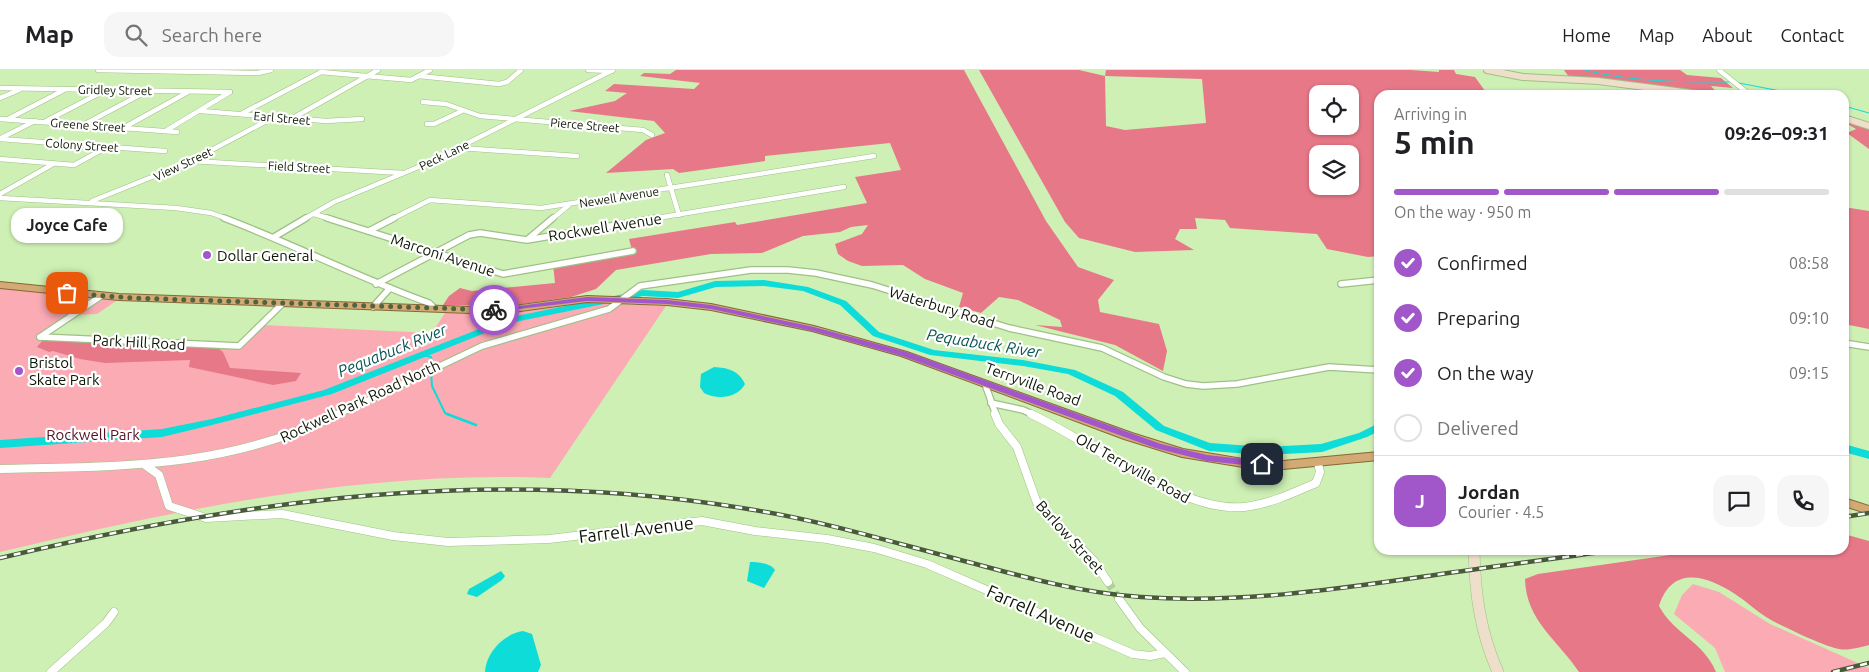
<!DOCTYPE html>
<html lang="en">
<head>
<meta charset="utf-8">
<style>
  :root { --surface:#fff; --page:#f6f6f6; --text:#202124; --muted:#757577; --line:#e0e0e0; --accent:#a156c9 }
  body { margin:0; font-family:Ubuntu,sans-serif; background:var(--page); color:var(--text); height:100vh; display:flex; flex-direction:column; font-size:19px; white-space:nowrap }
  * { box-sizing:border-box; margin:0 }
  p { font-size:16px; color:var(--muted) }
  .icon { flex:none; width:28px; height:28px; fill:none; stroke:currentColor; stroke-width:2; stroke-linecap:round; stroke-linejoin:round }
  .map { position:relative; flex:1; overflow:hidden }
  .drawer { position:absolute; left:1374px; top:20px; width:475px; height:465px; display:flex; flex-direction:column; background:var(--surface); border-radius:15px; box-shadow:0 1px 4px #0004 }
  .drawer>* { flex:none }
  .tools { position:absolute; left:1309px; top:15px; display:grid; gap:10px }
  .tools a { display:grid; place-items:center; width:50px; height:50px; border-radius:10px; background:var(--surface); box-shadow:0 1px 4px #0004; font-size:25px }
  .pin { position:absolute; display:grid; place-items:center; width:42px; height:42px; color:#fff; margin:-21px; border-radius:10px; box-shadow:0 2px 8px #0006 }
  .courier { position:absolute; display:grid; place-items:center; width:50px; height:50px; margin:-25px; border:4px solid #a156c9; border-radius:50%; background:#fff; color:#222; box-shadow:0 1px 6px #0007 }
  .bubble { position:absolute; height:35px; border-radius:15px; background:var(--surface); box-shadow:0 1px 4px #0004; font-size:16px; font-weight:700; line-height:35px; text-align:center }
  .overview em { font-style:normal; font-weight:700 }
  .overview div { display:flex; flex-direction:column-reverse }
  .overview { display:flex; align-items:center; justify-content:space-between; height:85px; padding:0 20px }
  h1 { font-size:32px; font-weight:700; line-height:38px }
  .bar { display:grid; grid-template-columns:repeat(4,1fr); gap:8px 5px; align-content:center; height:60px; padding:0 20px }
  .bar i { height:6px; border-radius:4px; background:var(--line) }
  .bar .current { background:var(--accent) }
  .bar p { grid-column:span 4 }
  .line { display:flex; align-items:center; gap:12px; padding:0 20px; border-top:1px solid var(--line) }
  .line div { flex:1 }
  .round { display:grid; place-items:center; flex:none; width:52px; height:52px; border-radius:15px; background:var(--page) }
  ol { padding:0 20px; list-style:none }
  li { display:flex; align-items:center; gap:15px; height:55px }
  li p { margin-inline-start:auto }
  li .icon { padding:5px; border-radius:50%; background:var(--accent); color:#fff; stroke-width:4 }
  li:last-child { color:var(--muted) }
  li i { width:28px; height:28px; border:2px solid var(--line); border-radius:50% }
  header { display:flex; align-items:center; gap:30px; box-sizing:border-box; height:70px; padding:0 25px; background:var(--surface); border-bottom:1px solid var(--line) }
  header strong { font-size:24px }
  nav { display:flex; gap:28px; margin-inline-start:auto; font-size:18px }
  .search { width:350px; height:45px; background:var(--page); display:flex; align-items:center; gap:12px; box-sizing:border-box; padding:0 18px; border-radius:15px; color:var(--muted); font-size:19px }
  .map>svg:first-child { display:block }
  .green { fill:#fbabb4 }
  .forest { fill:#e77888; fill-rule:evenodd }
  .water { fill:#0edcd8 }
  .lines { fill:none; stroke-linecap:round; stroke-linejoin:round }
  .stream-far2 { stroke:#0edcd8; stroke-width:1 }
  .stream-far1 { stroke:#0edcd8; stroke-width:2 }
  .stream { stroke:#0edcd8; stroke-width:2.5 }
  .river { fill:#0edcd8; fill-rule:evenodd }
  .minor-tunnel { stroke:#b1cf99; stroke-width:8; stroke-dasharray:8 4; stroke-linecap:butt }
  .minor-far2-casing { stroke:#9fc086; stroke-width:5.5 }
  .minor-far1-casing { stroke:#9fc086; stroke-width:8 }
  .minor-casing { stroke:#9fc086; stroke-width:9 }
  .secondary-far1-casing { stroke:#9fc086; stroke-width:8 }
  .secondary-casing { stroke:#9fc086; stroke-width:12 }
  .trunk-casing { stroke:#866836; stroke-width:2 }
  .minor-far2 { stroke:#fff; stroke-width:4.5 }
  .minor-far1 { stroke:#fff; stroke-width:5.5 }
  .minor { stroke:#fff; stroke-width:8 }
  .secondary-far1 { stroke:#eedfcb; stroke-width:6 }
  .secondary { stroke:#eedfcb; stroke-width:11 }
  .trunk { fill:#d3aa74; fill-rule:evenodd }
  .rail-casing { stroke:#485a3a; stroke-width:4.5 }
  .rail { stroke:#fff; stroke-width:2.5; stroke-dasharray:7; stroke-linecap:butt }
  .route { fill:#a156c9 }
  .done { stroke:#506341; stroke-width:5; stroke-dasharray:0 9 }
  .poi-dot { fill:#a156c9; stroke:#fff; stroke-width:2 }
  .labels { text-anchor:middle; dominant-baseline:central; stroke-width:4.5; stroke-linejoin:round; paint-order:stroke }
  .far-street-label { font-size:12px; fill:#0c1703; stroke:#fff }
  .street-label { font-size:15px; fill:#0c1703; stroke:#fff }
  .poi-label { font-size:15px; fill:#0c1703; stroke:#fff; text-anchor:start }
  .park-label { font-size:15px; fill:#540f20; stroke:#fff }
  .water-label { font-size:16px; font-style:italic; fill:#075452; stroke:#fff }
  .near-street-label { font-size:18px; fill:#0c1703; stroke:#fff }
</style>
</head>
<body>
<header>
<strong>Map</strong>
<div class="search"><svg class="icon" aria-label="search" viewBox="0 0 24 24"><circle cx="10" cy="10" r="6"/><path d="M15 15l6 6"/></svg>Search here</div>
<nav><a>Home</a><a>Map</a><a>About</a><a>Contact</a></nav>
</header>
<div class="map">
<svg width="1869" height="602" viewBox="0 0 1869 602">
  <rect width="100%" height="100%" fill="#cef0b4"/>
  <g class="green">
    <path d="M0,217l119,12 -22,15 -20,1 -35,25 201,6 20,-21 169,8 13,-20h65l82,-10 74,3 -116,172c-186,-8 -370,31 -550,74z"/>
    <polygon points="1693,514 1719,522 1770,554 1869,598 1869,602 1725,602 1715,578 1674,544 1682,525"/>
  </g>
  <g class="forest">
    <polygon points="676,0 964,0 1046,151 1078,197 1114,210 1098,230 1100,242 1159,254 1167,281 1163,301 1115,275 1035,255 1062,257 1060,250 1018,230 999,227 981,243 959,237 963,223 925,209 903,195 862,196 848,191 838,184 835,174 862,164 868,155 851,157 840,162 803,166 762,183 711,184 616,200 596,219 571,227 509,236 443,235 449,226 460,218 472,221 555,213 553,194 632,180 629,169 735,152 737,155 867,133 855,107 901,100 890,73 765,86 765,91 679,103 673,99 606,103 646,70 665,63 654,51 569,41 615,31 627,23 605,21 614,14 694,19 700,13 640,6 644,3 670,4"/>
    <path d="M979,0h100l26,6 1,-6h305l28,2v-2h15l2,4 19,3 13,18h-109v161l-11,1 -41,-8 -10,-15 -87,-6 -5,-8 -30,-2 2,11h-17l-5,10 19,11 -59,2 -56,-14 -14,-16zM1105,6l97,3 4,44 -81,7 -19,-4zM1318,24h32v32h-32zM1318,84h32v32h-32z"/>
    <polygon points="1564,0 1680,0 1687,5 1721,8 1733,18 1711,16 1718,24 1569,7"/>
    <polygon points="1844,49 1869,57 1869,79 1847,63 1856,59 1844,52"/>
    <polygon points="1844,137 1869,141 1869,259 1844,254"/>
    <polygon points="43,270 215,276 223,282 230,298 301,303 296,311 273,315 189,297 190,290 105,293 80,289 53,281 49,282 37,277"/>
    <path d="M1844,464l25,7v104c-9,2 -21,6 -30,4 -14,-2 -60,-24 -73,-32 -11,-7 -20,-16 -31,-23 -29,-19 -63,-29 -76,12 15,28 45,36 57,66h-137c-21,-32 -53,-51 -54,-93l13,-5 167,-24h139z"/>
  </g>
  <g class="water">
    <path d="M714,297c14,1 24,3 31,17 -7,14 -28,16 -41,9l-4,-6 1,-13z"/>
    <path d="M750,492c8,0 21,1 25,8l-11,18 -17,-7z"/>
    <polygon points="501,501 505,506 502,510 477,527 467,524 469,519"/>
    <path d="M523,561l9,3 9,31 -3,7h-53c1,-20 19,-38 38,-41z"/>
  </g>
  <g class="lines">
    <g class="stream-far2">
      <path d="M1585,0c48,12 95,12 144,12"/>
      <polyline points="1739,13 1801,25"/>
      <polyline points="1844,36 1869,43"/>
    </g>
    <g class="stream-far1">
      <polyline points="423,285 431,287 433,295"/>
      <polyline points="431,302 432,316 445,343 450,345"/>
    </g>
    <polyline class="stream" points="447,344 476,355"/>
    <g class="river">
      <polygon points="764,210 808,217 846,231 879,262 934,280 1023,290 1075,300 1123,322 1164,356 1210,373 1265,377 1321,374 1359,363 1379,353 1379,361 1367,367 1322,382 1265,385 1209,381 1156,360 1115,326 1068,304 1023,296 930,285 873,266 840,235 803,221 764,216 716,217 678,228 643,226 510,253 332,324 212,355 162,367 0,378 0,370 162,359 212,349 324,320 507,248 643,220 678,222 715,211"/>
      <polygon points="1844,374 1869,381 1869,389 1844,382"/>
    </g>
    <polyline class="minor-tunnel" points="1108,512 1119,529"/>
    <defs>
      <g id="minor-far2">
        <polyline points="98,0 258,3 271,0"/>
        <polyline points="588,0 612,1"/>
        <polyline points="1719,0 1750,25"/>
        <polyline points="321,2 411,10 430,0"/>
        <polyline points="419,6 499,14 507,12 521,0"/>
        <polyline points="0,18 230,22"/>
        <polyline points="0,28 19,20"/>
        <polyline points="423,32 446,34 480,46 643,60 652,65"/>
        <polyline points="201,41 326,51 362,49"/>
        <polyline points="241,44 323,1"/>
        <polyline points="293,48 378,0"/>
        <polyline points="0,49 177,62"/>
        <polyline points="8,49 64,20"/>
        <polyline points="46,51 104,21"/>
        <polyline points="85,54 147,21"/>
        <polyline points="427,54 434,54 462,41"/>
        <polyline points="125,57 188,22"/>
        <polyline points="167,60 230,22"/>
        <polyline points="1,68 35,51"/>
        <polyline points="0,69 165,81"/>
        <polyline points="460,78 577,86"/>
        <polyline points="0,89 74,95 107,77"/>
        <polyline points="192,91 403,103"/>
        <polyline points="667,105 679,145"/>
        <polyline points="0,124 53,94"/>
        <polyline points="0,128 176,138 211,143 228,149"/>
        <polyline points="92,131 189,92 274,47"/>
        <polyline points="314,144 331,149"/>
        <polyline points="304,149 334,132 428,93 613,0"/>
        <polyline points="392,149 430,130 541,138 874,86"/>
        <polyline points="552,149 569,135"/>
        <polyline points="651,149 844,117"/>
      </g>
      <g id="minor-far1">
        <path d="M224,148c69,26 135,60 205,85l5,5"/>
        <polyline points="327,148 503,204 633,181"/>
        <polyline points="369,161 394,148"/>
        <polyline points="274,167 306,148"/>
        <polyline points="528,169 553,148"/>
        <polyline points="376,214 469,165 480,163 527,170 658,148"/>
        <polyline points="1341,214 1379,210"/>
        <polyline points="373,237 390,218"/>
        <polyline points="40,267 239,276 283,233"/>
        <polyline points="40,267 101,226"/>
        <polyline points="1844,273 1869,277"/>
        <polyline points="985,314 996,345"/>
        <polyline points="991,333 1023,340 1034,345"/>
        <polyline points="337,345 482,276 609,239 640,216 751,200 788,200 816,203 872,215 1009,258 1102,278 1164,307 1186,314 1203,316 1237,314 1329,297 1379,300"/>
      </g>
      <g id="minor">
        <polyline points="995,344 999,354 1017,377 1037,433 1094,491 1108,512"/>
        <path d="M1031,344c59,27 149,99 213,93 26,-3 49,-14 72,-24l4,-11 -2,-9"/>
        <polyline points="145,395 159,405 169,436 206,448 282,444 393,466 448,472 549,469 702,451 755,461 827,469 874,478 927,494 1133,584 1150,586 1165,583"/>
        <path d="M0,399c125,-3 223,0 339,-55"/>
        <polyline points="1119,529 1140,558 1185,602"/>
        <polyline points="51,602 106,553 114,542"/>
      </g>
      <g id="secondary-far1">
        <polyline points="1487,0 1523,7 1598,11 1707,25"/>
        <polyline points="1844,48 1869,56"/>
      </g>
      <path id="secondary" d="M1474,480c1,43 6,82 24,122"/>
      <g id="trunk">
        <polygon points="0,212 119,224 470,237 507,237 587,226 667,229 711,234 814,256 907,282 1132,363 1183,379 1243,389 1283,391 1379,382 1379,390 1283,399 1243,397 1182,387 1124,369 901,286 812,261 711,240 667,235 587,232 507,243 470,243 119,230 0,218"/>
        <polygon points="1844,428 1869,436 1869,444 1844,436"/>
      </g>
    </defs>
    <use href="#minor-far2" class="minor-far2-casing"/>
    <use href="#minor-far1" class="minor-far1-casing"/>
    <use href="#minor" class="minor-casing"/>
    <use href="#secondary-far1" class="secondary-far1-casing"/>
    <use href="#secondary" class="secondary-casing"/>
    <use href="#trunk" class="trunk-casing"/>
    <use href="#minor-far2" class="minor-far2"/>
    <use href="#minor-far1" class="minor-far1"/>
    <use href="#minor" class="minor"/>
    <use href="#secondary-far1" class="secondary-far1"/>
    <use href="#secondary" class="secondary"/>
    <use href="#trunk" class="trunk"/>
    <defs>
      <g id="rail">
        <polyline points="1844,447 1869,443"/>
        <path d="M0,488c250,-59 492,-92 748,-49 76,12 150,35 224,54 55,15 111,30 169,34 99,7 197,-8 294,-22 60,-9 119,-16 179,-25"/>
        <polyline points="1833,602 1869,593"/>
      </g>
    </defs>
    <use href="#rail" class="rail-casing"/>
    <use href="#rail" class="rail"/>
  </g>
  <polygon class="route" points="587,227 667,230 711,235 814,257 907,282 1161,374 1207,385 1262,391 1266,394 1262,397 1207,391 1155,378 902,286 813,261 711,239 667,234 587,231 494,242 490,240"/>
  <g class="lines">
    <polyline class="done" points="67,223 133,228 494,240"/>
  </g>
  <g class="poi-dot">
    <circle cx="207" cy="185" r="5"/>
    <circle cx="19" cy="301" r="5"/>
  </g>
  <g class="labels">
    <g class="far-street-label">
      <text transform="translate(115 20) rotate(1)">Gridley Street</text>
      <text transform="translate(282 48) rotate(5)">Earl Street</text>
      <text transform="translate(88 55) rotate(4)">Greene Street</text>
      <text transform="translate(585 55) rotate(5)">Pierce Street</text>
      <text transform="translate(82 75) rotate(4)">Colony Street</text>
      <text transform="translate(444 85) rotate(-26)">Peck Lane</text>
      <text transform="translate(183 94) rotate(-25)">View Street</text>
      <text transform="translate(299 97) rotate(3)">Field Street</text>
      <text transform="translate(619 127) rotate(-9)">Newell Avenue</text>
    </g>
    <g class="street-label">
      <text transform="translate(605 157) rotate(-9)">Rockwell Avenue</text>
      <text transform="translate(443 185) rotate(18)">Marconi Avenue</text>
      <text transform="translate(942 237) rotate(17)">Waterbury Road</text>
      <text transform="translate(139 272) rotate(3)">Park Hill Road</text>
      <text transform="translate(1033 314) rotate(20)">Terryville Road</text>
      <text transform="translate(360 331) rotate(-25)">Rockwell Park Road North</text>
      <text transform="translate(1133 398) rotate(29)">Old Terryville Road</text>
      <text transform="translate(1070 467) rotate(48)">Barlow Street</text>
    </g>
    <g class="poi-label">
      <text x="217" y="185">Dollar General</text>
      <text x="29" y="292">Bristol<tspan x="29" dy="17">Skate Park</tspan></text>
    </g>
    <g class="park-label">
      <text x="93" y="364">Rockwell Park</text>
    </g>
    <g class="water-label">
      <text transform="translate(984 273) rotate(9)">Pequabuck River</text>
      <text transform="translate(392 280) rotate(-22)">Pequabuck River</text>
    </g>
    <g class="near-street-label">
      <text transform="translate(636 459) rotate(-7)">Farrell Avenue</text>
      <text transform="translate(1041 543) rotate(24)">Farrell Avenue</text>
    </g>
  </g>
</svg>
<div class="tools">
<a><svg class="icon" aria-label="locate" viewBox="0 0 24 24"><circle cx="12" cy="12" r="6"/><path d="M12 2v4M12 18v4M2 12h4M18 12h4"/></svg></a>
<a><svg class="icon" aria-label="layers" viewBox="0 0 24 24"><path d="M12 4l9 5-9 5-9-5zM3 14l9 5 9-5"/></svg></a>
</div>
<div class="pin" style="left:67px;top:223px;background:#ea580c"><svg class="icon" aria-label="bag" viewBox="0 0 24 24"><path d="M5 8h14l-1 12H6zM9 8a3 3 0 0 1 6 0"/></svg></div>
<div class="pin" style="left:1262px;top:394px;background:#1f2937"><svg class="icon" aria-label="home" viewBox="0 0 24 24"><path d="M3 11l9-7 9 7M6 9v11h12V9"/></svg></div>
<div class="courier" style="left:494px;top:240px"><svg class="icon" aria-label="bike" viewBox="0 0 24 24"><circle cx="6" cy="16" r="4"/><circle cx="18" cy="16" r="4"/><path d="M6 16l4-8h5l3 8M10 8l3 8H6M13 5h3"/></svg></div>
<div class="bubble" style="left:11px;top:138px;width:112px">Joyce Cafe</div>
<section class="drawer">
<div class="overview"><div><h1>5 min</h1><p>Arriving in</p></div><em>09:26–09:31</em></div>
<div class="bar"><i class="current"></i><i class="current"></i><i class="current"></i><i></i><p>On the way · 950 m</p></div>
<ol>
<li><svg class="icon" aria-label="check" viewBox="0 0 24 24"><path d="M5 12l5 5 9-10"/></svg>Confirmed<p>08:58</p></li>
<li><svg class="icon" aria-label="check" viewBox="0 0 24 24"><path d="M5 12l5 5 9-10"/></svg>Preparing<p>09:10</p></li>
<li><svg class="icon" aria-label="check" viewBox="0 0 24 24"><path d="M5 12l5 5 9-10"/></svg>On the way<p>09:15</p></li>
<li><i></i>Delivered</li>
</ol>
<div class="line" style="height:90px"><b class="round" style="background:var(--accent);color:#fff">J</b><div><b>Jordan</b><p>Courier · 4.5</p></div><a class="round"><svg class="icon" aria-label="chat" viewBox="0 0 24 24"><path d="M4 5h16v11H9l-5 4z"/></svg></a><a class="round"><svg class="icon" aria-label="phone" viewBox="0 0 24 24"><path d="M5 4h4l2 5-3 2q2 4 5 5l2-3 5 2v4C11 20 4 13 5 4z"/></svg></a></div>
</section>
</div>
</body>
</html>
